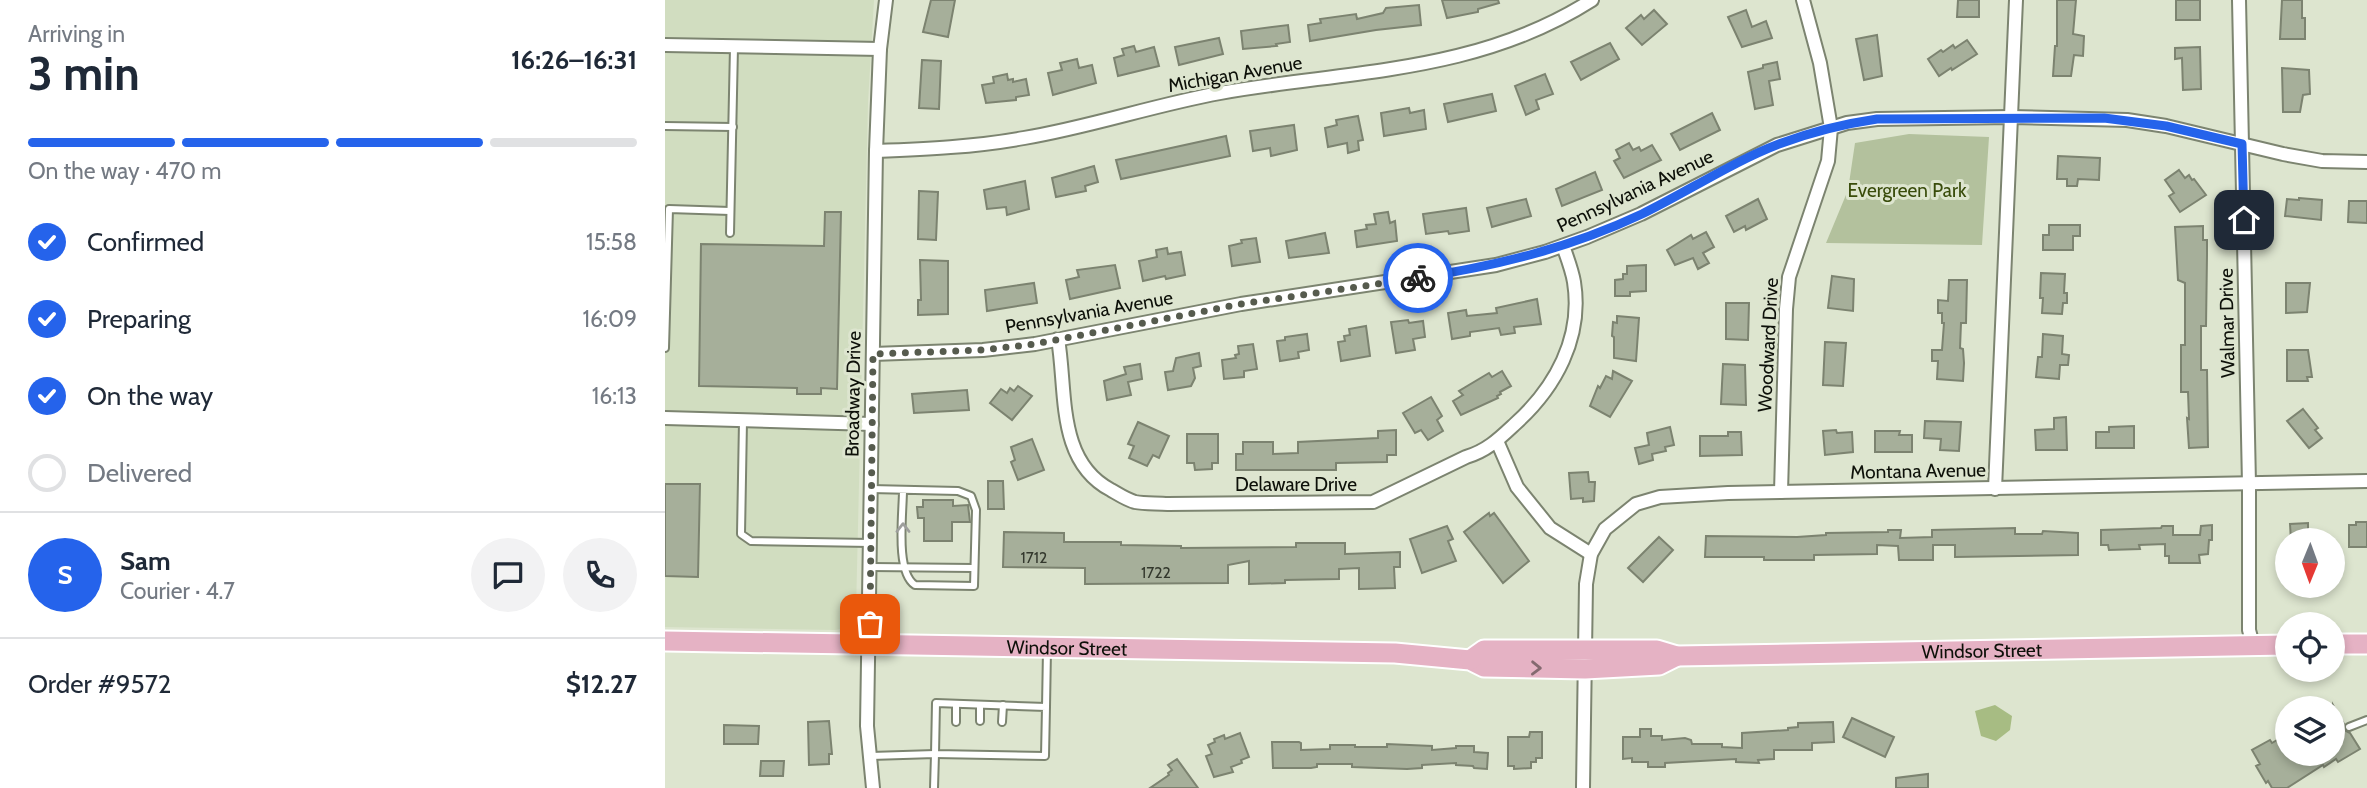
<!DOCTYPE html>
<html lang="en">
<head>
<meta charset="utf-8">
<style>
  :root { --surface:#fff; --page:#f2f2f3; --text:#1f2937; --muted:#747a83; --line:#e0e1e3; --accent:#2563eb }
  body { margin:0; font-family:Cabin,sans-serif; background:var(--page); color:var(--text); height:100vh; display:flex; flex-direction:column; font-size:26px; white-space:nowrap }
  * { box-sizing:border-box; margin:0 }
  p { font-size:23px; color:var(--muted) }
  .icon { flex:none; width:38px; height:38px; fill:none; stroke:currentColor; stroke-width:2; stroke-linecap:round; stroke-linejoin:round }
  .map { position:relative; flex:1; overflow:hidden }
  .details { display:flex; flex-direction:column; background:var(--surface); width:665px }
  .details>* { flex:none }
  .needle { width:46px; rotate:181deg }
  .controls { position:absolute; left:1610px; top:528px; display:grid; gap:14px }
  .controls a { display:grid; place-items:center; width:70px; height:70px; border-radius:50%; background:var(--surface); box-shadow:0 4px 10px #0003; font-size:35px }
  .pin { position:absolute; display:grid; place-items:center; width:60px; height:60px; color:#fff; margin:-30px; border-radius:14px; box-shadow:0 4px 10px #0006 }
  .courier { position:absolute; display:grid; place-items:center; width:70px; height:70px; margin:-35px; border:5px solid #2563eb; border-radius:50%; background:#fff; color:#222; box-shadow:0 2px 9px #0007 }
  .overview em { font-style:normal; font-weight:700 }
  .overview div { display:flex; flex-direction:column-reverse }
  .overview { display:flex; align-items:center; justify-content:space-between; height:119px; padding:0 28px }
  h1 { font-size:46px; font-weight:700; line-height:52px }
  .bar { display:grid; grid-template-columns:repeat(4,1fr); gap:10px 7px; align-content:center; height:84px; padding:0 28px }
  .bar i { height:9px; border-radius:5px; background:var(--line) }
  .bar .active { background:var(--accent) }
  .bar p { grid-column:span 4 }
  .line { display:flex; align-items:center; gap:18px; padding:0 28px; border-top:2px solid var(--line) }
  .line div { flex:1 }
  .round { display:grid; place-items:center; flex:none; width:74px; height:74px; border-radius:37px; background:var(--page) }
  ol { padding:0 28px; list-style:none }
  li { display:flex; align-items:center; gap:21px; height:77px }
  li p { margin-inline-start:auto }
  li .icon { padding:7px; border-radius:50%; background:var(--accent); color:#fff; stroke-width:4 }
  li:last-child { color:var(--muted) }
  li i { width:38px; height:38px; border:4px solid var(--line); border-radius:50% }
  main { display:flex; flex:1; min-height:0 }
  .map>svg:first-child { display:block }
  .built { fill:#d1ddc0 }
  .green { fill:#b3c19d }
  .water { fill:#a7bc83 }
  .building { fill:#a6af9a; stroke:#7c8370; stroke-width:2 }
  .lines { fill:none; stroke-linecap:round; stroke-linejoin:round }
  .service-casing { stroke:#7c8470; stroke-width:10 }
  .minor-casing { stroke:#7c8470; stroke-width:16 }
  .primary-casing { stroke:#fff; stroke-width:23 }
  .service { stroke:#fff; stroke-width:6 }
  .minor { stroke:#fff; stroke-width:12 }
  .primary { stroke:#e5b2c4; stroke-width:19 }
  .oneway { stroke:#9e9f9d }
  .oneway2 { stroke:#846970 }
  .done { stroke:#565b4e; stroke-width:7; stroke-dasharray:0 12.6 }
  .route { stroke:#2563eb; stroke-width:9 }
  .labels { text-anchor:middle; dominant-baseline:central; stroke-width:6; stroke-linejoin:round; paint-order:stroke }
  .number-label { font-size:16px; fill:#33382d }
  .street-label { font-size:19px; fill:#0d1009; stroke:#dde5cf }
  .park-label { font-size:19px; fill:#394c0b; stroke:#dde5cf }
</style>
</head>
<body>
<main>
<section class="details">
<div class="overview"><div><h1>3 min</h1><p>Arriving in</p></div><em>16:26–16:31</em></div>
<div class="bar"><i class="active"></i><i class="active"></i><i class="active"></i><i></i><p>On the way · 470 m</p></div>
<ol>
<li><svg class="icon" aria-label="check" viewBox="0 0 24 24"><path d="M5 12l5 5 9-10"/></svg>Confirmed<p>15:58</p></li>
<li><svg class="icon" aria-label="check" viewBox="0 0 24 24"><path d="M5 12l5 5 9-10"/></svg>Preparing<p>16:09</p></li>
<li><svg class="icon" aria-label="check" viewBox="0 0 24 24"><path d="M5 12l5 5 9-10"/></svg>On the way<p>16:13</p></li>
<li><i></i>Delivered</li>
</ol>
<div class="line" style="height:126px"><b class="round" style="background:var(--accent);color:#fff">S</b><div><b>Sam</b><p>Courier · 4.7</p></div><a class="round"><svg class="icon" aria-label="chat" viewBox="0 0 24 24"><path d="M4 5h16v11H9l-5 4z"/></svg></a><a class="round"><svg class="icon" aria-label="phone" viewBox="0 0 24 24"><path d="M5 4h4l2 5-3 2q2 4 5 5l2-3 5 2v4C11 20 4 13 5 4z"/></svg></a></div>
<div class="line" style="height:91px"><div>Order #9572</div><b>$12.27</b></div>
</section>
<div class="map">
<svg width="1702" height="788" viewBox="0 0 1702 788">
  <rect width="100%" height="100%" fill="#dde5cf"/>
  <polygon class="built" points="0,0 209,0 203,103 191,611 188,622 181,628 170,630 0,627"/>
  <polygon class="green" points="1244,134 1324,137 1317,245 1161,243 1183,190 1190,143"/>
  <polygon class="water" points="1330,705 1347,716 1345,730 1331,741 1316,736 1310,711"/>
  <g class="building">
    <polygon points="266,0 290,0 283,37 258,32"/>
    <polygon points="777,0 833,0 834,3 813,9 813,12 782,18"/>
    <polygon points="1293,0 1314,0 1314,17 1292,17"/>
    <polygon points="1392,0 1411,0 1408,34 1419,36 1418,56 1409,55 1406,76 1388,76 1390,46 1392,46"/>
    <rect x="1511" y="0" width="24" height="20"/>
    <polygon points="1617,0 1637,0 1637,18 1640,18 1640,39 1615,39"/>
    <polygon points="754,5 756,25 711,30 645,41 643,25 656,23 655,19 691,14 692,19 718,13 721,8"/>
    <polygon points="989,10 1002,24 977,45 961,28 976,15 979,19"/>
    <polygon points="1081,10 1087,27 1101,21 1107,38 1077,47 1063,17"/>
    <polygon points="623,25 625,42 611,44 612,46 578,49 576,31"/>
    <polygon points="1212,35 1217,76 1199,80 1191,39"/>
    <polygon points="554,38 558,54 514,65 510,47"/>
    <polygon points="1302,40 1312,54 1287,70 1286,68 1274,76 1263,59 1276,50 1278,52 1288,45 1290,48"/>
    <polygon points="945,43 954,59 916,80 906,62"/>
    <polygon points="469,46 471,52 489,47 494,66 453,76 449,58 459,55 457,49"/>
    <polygon points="1535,47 1536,89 1518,90 1517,58 1510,59 1510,48"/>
    <polygon points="412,59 414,68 427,65 431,83 388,95 383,73 397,70 395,63"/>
    <polygon points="257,60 276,61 274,109 254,108"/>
    <polygon points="1112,62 1115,79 1104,81 1108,105 1090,109 1083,72 1098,68 1098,65"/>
    <polygon points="1617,68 1644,70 1645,94 1638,95 1635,112 1618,112"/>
    <polygon points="342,74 343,80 348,79 348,82 361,79 364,95 351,97 351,100 321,103 317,85 329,83 328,77"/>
    <polygon points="880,74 888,94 871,100 874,109 861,115 850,86"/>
    <polygon points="827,94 831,111 783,122 779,104"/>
    <polygon points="744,108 745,113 759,110 761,129 719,136 716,113"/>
    <polygon points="1047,113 1055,130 1015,150 1006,134"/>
    <polygon points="693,116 698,140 693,141 694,150 683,153 682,143 663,147 660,128 672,125 671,120"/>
    <polygon points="629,125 632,150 606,156 605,148 588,151 585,131"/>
    <polygon points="561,136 565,156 456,179 451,160"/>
    <polygon points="964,143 968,150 974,147 976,151 987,145 996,160 959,178 949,161 955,158 951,150"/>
    <polygon points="1393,156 1435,158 1434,180 1413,179 1412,186 1402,186 1402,179 1392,179"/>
    <polygon points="429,166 433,182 420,186 421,191 391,197 387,178"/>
    <polygon points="1514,170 1520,178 1524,175 1527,180 1529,179 1541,195 1515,212 1504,196 1509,193 1500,180"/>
    <polygon points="930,172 937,190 897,206 891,189"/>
    <polygon points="360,181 364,209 342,215 341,207 322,209 319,190"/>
    <polygon points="254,191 273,192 271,240 253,239"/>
    <polygon points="1634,198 1657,200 1656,220 1620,216 1622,199 1634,200"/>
    <polygon points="861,199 866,216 827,227 822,208"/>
    <polygon points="1093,199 1102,219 1081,230 1080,226 1069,232 1061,216"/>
    <polygon points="1684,201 1702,201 1702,223 1683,222"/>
    <polygon points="801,208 804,231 784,234 783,231 761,234 758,214"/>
    <polygon points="160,212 176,212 172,389 156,388 156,394 132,394 132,388 34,386 36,244 159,246"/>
    <polygon points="723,212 725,223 730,221 732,241 692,247 690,231 702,229 701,225 711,224 709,214"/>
    <polygon points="1384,225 1415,225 1415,236 1408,236 1408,250 1378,250 1378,235 1384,235"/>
    <polygon points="1538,226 1538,240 1542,240 1542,255 1541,326 1536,326 1536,370 1542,370 1543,447 1524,448 1522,418 1524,419 1523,392 1516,392 1516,345 1520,345 1520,283 1513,280 1510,227"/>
    <polygon points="1041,232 1049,247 1038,253 1044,263 1033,269 1028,258 1010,265 1002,250 1026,235 1028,239"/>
    <polygon points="660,233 664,253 624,258 621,241"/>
    <polygon points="591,238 595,262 567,266 564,246 577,243 576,240"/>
    <polygon points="502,248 503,254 516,252 520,275 501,279 500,276 478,281 474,261 492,257 491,250"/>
    <polygon points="255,260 283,261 283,314 253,315 253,300 256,300"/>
    <polygon points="450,265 455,288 405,299 401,280 414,277 412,270"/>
    <polygon points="981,265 981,291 965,292 965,296 950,296 950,280 958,279 958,274 962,274 962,266"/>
    <polygon points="1376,273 1400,274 1399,293 1402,293 1402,303 1398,303 1397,314 1377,313 1378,298 1375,298"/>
    <polygon points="1167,276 1189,279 1188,311 1163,308"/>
    <polygon points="1284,280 1302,280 1301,323 1296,323 1295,348 1298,349 1299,363 1298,381 1272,379 1273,361 1267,361 1267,350 1277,350 1279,323 1277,323 1277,313 1273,313 1273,300 1283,301"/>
    <polygon points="369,283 372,303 322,311 320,290"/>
    <polygon points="1621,283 1645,283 1642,312 1621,313"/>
    <polygon points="872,299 876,324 849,327 850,333 836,335 834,328 805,332 805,336 787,339 783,313 801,310 802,316 832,313 831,308"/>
    <polygon points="1061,303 1084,303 1083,340 1061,339"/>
    <polygon points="952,316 974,318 971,361 949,358 949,337 947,336 948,322 952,323"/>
    <polygon points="743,320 744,323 758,321 760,337 748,339 750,350 731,353 726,322"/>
    <polygon points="701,326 705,356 676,361 673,342 680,341 679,336 685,335 684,329"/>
    <polygon points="642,334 644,350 633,352 634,358 615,361 612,341 620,340 620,337"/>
    <polygon points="1378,334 1398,336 1397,354 1404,355 1403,365 1395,365 1394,379 1371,377 1373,357 1377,357"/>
    <polygon points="1160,342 1181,343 1178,386 1158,385"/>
    <polygon points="588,344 592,369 579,371 579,377 559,379 557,360 571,358 570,355 574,354 573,346"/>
    <polygon points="1622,350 1643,350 1647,377 1642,377 1643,381 1622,381"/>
    <polygon points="534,353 536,366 528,368 530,378 526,386 503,390 500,372 508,371 511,358"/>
    <polygon points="475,364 477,379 463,382 466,395 442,400 439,381 461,374 459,367"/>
    <polygon points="1058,364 1080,365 1081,405 1056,404"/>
    <polygon points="837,371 846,386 835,392 836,394 832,396 833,398 796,415 788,401 798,395 794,391 824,373 827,377"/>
    <polygon points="948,371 967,381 945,417 925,406 933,386 935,388 941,376 947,379"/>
    <polygon points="353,386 367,396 347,420 325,403 336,389 342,393 345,388 349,391"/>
    <polygon points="302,390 304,410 249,413 247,394"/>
    <polygon points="766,397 777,416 772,420 778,431 763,440 756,430 750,433 738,413"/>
    <polygon points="1638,409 1653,428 1650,430 1657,438 1644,448 1622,421"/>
    <polygon points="1401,417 1402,450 1371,450 1370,430 1389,429 1389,418"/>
    <polygon points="1260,421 1296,422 1294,451 1275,450 1276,439 1259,438"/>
    <polygon points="473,422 504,436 494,458 488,455 482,466 464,458 469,446 463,444"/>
    <polygon points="1469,426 1469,448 1431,448 1431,432 1444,432 1444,427"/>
    <polygon points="1005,427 1009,445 1000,447 1001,451 987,454 988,460 974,464 970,448 984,445 982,433"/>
    <polygon points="731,430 731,455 722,455 722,462 671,463 671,470 571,470 571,454 578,454 578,442 608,442 608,454 633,453 633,442 713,438 713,431"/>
    <polygon points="1171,430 1172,433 1187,432 1188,452 1160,455 1158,431"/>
    <polygon points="1210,431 1235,431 1234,435 1247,435 1247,452 1210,452"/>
    <polygon points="1063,432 1076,432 1077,455 1035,456 1035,436 1063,436"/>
    <polygon points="522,434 553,434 553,463 547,463 547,469 530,470 529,463 522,463"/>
    <polygon points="367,439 379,470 353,480 346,462 350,460 346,447"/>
    <polygon points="923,472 924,482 930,482 929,501 918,502 918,498 906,499 904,473"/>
    <polygon points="323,481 338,481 339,509 323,509"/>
    <polygon points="0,484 35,484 33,577 0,576"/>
    <polygon points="258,500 288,500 288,506 303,505 305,522 287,522 287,541 259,541 259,518 253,518 252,507 258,507"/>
    <polygon points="824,513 825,516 829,513 864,561 838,583 799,532"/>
    <polygon points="1691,522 1702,522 1702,547 1684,547 1684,525 1691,525"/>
    <polygon points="1643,523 1643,541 1626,541 1625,524"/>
    <polygon points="1547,525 1547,540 1544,540 1543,554 1534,555 1535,563 1504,563 1504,556 1500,556 1500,544 1474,545 1475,549 1444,550 1443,545 1436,545 1436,530 1496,528 1497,526 1508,526 1508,535 1535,535 1536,526"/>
    <polygon points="782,526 788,539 783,541 791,561 757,573 745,539"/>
    <polygon points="1350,528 1350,534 1377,534 1378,531 1413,533 1413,555 1290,557 1290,545 1268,545 1268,560 1234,560 1233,546 1212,545 1212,554 1149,555 1149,560 1099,560 1099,557 1040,557 1041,536 1132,537 1161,535 1161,533 1223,532 1223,530 1236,530 1235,538 1267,537 1267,530"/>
    <polygon points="339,532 399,533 399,542 456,542 456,545 516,546 516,548 631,547 631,543 680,543 680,554 735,552 735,567 729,567 730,588 694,589 694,568 674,569 674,579 620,580 620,583 584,584 584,561 563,565 563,583 420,584 420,568 338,567"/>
    <polygon points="994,537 1008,550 978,582 963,568"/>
    <polygon points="1668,705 1679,724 1679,730 1685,733 1695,749 1673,762 1671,759 1659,767 1658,765 1622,788 1607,788 1603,781 1601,783 1591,766 1595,764 1587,750 1605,740 1607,743 1622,734 1622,754 1668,754"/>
    <polygon points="1187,718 1229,737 1220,757 1178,737"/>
    <polygon points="164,721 167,754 164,754 164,764 144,765 143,722"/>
    <polygon points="1168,722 1169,742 1147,743 1147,750 1109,750 1109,759 1093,760 1094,763 1071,762 1071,759 1000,763 1000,767 983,767 983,762 967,762 967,758 958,759 958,737 975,737 975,729 986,729 986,736 997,736 997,740 1020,738 1026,740 1027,744 1057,744 1057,747 1077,748 1077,733 1123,730 1123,728 1133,727 1133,723"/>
    <polygon points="59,725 94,726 93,744 59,744"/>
    <polygon points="865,732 877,732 877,758 871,758 871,762 866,762 866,768 849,769 849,766 843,766 843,737 864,737"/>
    <polygon points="575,733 584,757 576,760 577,763 566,767 568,772 549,777 541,756 547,754 543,745 550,742 549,739 559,735 560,739"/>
    <polygon points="607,742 634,742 636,743 636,750 665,749 665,745 690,745 690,747 722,747 722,744 767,746 767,750 791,748 791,746 809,746 809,752 823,753 822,769 809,768 808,766 791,765 791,763 757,765 757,768 742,769 687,767 687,764 652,764 652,767 646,768 608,768"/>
    <polygon points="512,759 533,788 485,788 504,775 503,773 507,770 503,765"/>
    <polygon points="96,761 119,761 118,776 95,776"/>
    <polygon points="1263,774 1263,788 1231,788 1231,778"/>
  </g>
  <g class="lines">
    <defs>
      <g id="service">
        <polyline points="0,126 68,127"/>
        <polyline points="65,233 69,47"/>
        <polyline points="0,348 4,209 65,211"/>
        <polyline points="78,421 76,534 86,541 206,543"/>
        <path d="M206,489l87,2 13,5 5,14 -2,76 -59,-1c-20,-13 -12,-72 -12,-95"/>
        <polyline points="206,567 309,568"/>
        <polyline points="381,707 380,756 270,754 271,703 381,707 382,650"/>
        <polyline points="315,721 315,705"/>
        <polyline points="291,722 291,704"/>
        <polyline points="337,722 338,705"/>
        <polyline points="1684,727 1702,720"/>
        <polyline points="206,756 270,754 269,788"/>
      </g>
      <g id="minor">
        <polyline points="1574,0 1584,484 1584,630 1588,645"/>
        <polyline points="0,45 215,49"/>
        <path d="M211,151c50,-2 99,-4 148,-13 66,-11 130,-33 196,-45 130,-23 256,-19 372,-93"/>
        <path d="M393,339c9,52 -2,122 53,151 7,4 16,10 24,12 10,2 22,1 33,2l205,-2 93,-45c21,-6 34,-19 49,-33 40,-36 68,-86 59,-142 -2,-12 -7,-25 -11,-36"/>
        <polyline points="208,354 318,350 370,344 576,304 831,265 880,252 922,237 976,214 1112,145 1182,123 1212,119 1346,117 1462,120 1501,126 1618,154 1657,161 1702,162"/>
        <polyline points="0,418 207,424"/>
        <polyline points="832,441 852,487 885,528 926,554"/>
        <polyline points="1330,489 1351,0"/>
        <polyline points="1116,492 1121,309 1124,277 1163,161 1166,128 1155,63 1138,0"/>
        <polyline points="208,788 202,726 211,151 215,49 221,0"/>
        <polyline points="918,788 921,584 926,554 940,529 971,504 995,497 1063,493 1702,481"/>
      </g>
      <g id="primary">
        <path id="s1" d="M0,641l730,12 75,7 14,7 101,2 74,-4 18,-9"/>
        <polyline points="1668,644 1702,644"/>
        <path id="s2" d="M805,660l14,-10h173l20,6 610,-11"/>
      </g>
    </defs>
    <use href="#service" class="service-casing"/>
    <use href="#minor" class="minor-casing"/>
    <use href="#primary" class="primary-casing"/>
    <use href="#service" class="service"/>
    <use href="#minor" class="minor"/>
    <use href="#primary" class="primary"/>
  </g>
  <defs><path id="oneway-chevron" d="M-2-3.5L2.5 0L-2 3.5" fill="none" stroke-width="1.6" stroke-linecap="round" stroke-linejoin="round" transform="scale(1.75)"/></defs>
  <use class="oneway" href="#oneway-chevron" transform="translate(238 528) rotate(-90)"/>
  <use class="oneway2" href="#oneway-chevron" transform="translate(871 668) rotate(1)"/>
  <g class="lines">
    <polyline class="done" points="205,624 208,354 318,350 370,344 576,304 753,278"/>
    <path class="route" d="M753,278c78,-12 152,-30 224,-64 45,-22 92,-53 137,-70 32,-12 64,-20 98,-25l227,-1 62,8 76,18 2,76"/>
  </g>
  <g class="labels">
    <g class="number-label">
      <text x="369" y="557">1712</text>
      <text x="491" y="572">1722</text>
    </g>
    <g class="street-label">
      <text transform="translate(570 74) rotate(-10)">Michigan Avenue</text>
      <text transform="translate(970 191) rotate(-25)">Pennsylvania Avenue</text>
      <text transform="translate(424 312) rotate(-10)">Pennsylvania Avenue</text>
      <text transform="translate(1562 323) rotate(-91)">Walmar Drive</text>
      <text transform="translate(1103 345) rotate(-87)">Woodward Drive</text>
      <text transform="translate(188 394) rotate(-89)">Broadway Drive</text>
      <text transform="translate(1253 471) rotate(-1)">Montana Avenue</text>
      <text x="631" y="484">Delaware Drive</text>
      <text stroke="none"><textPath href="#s1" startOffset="402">Windsor Street</textPath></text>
      <text stroke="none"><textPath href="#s2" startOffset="516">Windsor Street</textPath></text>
    </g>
    <g class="park-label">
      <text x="1242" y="190">Evergreen Park</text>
    </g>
  </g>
</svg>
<div class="controls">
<a><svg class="needle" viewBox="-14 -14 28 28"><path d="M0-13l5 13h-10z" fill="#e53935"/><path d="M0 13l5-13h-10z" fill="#747a83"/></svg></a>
<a><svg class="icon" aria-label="locate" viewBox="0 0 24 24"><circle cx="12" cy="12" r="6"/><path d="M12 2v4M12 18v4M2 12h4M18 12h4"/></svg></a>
<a><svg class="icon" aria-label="layers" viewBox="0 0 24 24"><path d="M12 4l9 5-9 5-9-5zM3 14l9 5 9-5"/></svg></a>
</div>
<div class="pin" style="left:205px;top:624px;background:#ea580c"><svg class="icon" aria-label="bag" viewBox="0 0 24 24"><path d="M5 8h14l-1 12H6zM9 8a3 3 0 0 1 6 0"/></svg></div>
<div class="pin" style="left:1579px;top:220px;background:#1f2937"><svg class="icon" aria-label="home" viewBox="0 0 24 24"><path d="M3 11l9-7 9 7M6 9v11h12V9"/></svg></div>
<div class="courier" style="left:753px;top:278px"><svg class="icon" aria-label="bike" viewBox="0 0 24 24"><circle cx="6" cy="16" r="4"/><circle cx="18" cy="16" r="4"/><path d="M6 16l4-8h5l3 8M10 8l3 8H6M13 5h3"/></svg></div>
</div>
</main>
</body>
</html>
